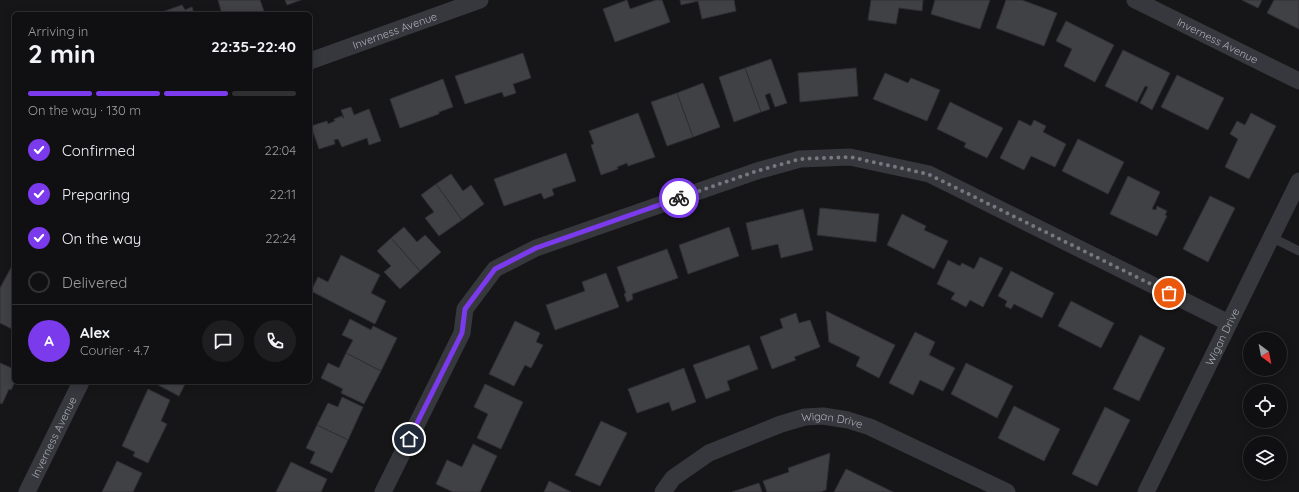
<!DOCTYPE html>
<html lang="en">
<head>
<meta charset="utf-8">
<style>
  :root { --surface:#101012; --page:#1e1e20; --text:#f1f3f6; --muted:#9c9d9f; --line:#303032; --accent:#7c3aed }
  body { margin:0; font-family:Quicksand,sans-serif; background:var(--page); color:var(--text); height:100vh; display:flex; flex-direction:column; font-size:15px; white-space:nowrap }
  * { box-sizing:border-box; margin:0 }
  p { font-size:13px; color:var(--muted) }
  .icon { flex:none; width:22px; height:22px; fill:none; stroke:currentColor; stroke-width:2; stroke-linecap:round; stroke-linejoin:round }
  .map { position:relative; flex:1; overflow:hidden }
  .drawer { position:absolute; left:12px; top:12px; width:300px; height:372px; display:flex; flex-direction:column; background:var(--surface); border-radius:6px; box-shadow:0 2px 10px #0003,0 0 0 1px var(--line) }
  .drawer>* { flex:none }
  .needle { width:26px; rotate:148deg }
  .tools { position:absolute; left:1243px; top:332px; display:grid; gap:8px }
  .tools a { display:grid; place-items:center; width:44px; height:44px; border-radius:50%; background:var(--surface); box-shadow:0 2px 10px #0003,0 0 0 1px var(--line); font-size:20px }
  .pin { position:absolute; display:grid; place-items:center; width:34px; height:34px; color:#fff; margin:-17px; border:2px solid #fff; border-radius:50%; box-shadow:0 1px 4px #0007 }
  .courier { position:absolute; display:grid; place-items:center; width:40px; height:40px; margin:-20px; border:3px solid #7c3aed; border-radius:50%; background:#fff; color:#222; box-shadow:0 1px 5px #0007 }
  .headline em { font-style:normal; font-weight:700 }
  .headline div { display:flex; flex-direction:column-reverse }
  .headline { display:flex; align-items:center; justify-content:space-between; height:68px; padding:0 16px }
  h1 { font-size:26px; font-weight:700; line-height:30px }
  .bar { display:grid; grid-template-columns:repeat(4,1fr); gap:6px 4px; align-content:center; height:48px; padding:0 16px }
  .bar i { height:5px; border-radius:3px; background:var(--line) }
  .bar .current { background:var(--accent) }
  .bar p { grid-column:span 4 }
  .line { display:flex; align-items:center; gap:10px; padding:0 16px; border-top:1px solid var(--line) }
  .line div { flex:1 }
  .round { display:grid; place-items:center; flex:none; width:42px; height:42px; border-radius:21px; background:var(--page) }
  ol { padding:0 16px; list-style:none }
  li { display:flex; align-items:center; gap:12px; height:44px }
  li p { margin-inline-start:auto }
  li .icon { padding:4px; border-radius:50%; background:var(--accent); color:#fff; stroke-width:4 }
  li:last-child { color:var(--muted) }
  li i { width:22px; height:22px; border:2px solid var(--line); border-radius:50% }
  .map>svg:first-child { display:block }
  .building { fill:#404145; stroke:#303034 }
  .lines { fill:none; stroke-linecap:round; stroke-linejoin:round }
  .lane { stroke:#37383d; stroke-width:9 }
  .street { stroke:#37383d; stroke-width:17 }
  .done { stroke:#757880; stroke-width:4; stroke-dasharray:0 7.2 }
  .route { stroke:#7c3aed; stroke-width:5 }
  .labels { text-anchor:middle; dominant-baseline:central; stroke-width:4; stroke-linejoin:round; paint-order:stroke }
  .street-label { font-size:11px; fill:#a8adb8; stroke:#111113 }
</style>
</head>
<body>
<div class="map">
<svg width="1299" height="492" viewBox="0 0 1299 492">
  <rect width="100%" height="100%" fill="#161618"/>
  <g class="building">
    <polygon points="218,0 260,0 265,14 222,14"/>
    <polygon points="285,0 301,0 287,5"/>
    <polygon points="627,0 630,9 656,0 662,0 670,22 615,42 603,9"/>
    <polygon points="680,0 734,0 736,11 702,19 698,1 681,5"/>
    <polygon points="871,0 923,0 922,11 899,8 896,24 868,20"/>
    <polygon points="935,0 990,0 980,29 931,14"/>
    <polygon points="1006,0 1022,0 1057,13 1044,46 996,28"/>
    <polygon points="1242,0 1262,0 1258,8"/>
    <polygon points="1274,0 1299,0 1299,29 1267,13"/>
    <polygon points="182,5 185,10 192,7 194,14 159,13"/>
    <polygon points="1066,21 1114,45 1095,82 1064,66 1072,49 1056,41"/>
    <polygon points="1123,50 1170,73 1152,110 1140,103 1148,87 1145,86 1137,102 1105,86"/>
    <polygon points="523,53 531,78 513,84 516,93 504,97 502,92 465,104 455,76"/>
    <polygon points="771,59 787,103 775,107 770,93 765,95 770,109 761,112 745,68"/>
    <polygon points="745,68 761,112 734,122 719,77"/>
    <polygon points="856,68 858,96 800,102 798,73"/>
    <polygon points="885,73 908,83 911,78 940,90 927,121 873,99"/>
    <polygon points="1177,75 1224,98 1208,130 1161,107"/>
    <polygon points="443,79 453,107 439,112 439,114 400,128 390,99"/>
    <polygon points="703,83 720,127 693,137 677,93"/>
    <polygon points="677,93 693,137 667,146 651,102"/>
    <polygon points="950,102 1003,128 987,158 964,147 966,143 937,129"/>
    <polygon points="351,107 354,115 369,109 381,141 369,145 367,138 342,147 338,139 334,140 335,144 319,149 311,126 327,121 328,124 335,121 334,119 342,116 343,118 344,118 341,110"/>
    <polygon points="638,113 655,157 628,166 627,163 617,167 618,169 601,175 591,145 594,144 589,131"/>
    <polygon points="1251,113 1276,126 1249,179 1225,167 1238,139 1230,134 1237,121 1245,125"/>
    <polygon points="1019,120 1031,126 1034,120 1046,126 1043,132 1066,144 1055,167 1031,156 1024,170 1000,158"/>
    <polygon points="1078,139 1124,162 1108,194 1062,171"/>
    <polygon points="566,153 576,181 552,189 554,195 544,199 541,193 504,206 494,179"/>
    <polygon points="451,174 463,191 471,185 484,204 462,220 436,184"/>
    <polygon points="1128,176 1160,192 1152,209 1156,210 1157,206 1167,211 1165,215 1167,216 1157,236 1110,214"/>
    <polygon points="436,184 462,220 439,236 425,218 434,212 421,195"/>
    <polygon points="1210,196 1235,208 1208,262 1183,249"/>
    <polygon points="820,208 879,214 876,242 817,235"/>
    <polygon points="803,209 813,250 781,258 778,244 752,250 746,223"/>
    <polygon points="902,214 926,226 924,230 948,241 934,269 887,245"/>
    <polygon points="404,227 417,242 425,235 441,252 420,271 391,238"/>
    <polygon points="729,227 739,256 688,274 679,245"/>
    <polygon points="391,238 420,271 400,289 384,272 391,266 377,251"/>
    <polygon points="667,249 678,278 632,294 633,299 627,302 624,294 626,293 617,267"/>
    <polygon points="341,255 380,275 371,293 386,301 375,324 311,291 318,277 328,282"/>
    <polygon points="980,257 1003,268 983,307 970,300 966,307 951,299 955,293 937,284 948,260 960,266 962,263 974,269"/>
    <polygon points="14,262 14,330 0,323 0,288"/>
    <polygon points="1011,271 1054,293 1042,318 1014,304 1011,309 1005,306 1007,301 998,296"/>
    <polygon points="606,273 619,307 555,330 546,305 585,291 582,282"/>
    <polygon points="1071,301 1114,323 1101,348 1058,326"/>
    <polygon points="826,311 895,345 879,378 856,366 860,357 829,342"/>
    <polygon points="796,313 799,323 810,320 820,347 794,357 796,360 772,369 760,337 783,328 780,319"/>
    <polygon points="350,319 371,330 373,326 397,338 381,371 346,353 353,340 342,335"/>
    <polygon points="515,321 540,333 536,342 543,345 531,368 525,365 514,386 489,374"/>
    <polygon points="915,332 935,342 929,355 955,368 943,391 920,380 913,395 889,383"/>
    <polygon points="1140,335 1165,348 1139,401 1113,389"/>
    <polygon points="749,345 758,369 727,381 730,390 706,399 693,365"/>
    <polygon points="346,353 381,371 364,404 341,393 343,389 321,378 328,363 339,368"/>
    <polygon points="0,363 14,369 15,382 11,390 9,389 2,404 0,403"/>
    <polygon points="966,363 1013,386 997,418 951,394"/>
    <polygon points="684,368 696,402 672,411 669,402 637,413 628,389"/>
    <polygon points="160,382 186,382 179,396 158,385"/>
    <polygon points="485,384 523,402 501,449 477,438 488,414 474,407"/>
    <polygon points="148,389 170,400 161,421 167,424 148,463 133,456 135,452 122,446"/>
    <polygon points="342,397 363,407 348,440 317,425 328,403 338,407"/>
    <polygon points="1014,406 1060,429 1044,461 998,438"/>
    <polygon points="1105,407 1130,420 1097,486 1072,474"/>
    <polygon points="601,421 627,433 600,486 575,475"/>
    <polygon points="317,425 348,440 332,473 310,463 315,452 306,448"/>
    <polygon points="473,444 497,456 480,492 453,492 436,484 447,460 462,467"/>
    <polygon points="830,453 826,490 820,492 767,492 763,481 789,472 788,468"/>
    <polygon points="117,461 142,473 133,492 102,492"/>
    <polygon points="291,462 327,479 321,492 276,492"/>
    <polygon points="846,469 893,492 834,492"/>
    <polygon points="549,481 571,492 544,492"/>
    <polygon points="759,483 762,492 732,492"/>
  </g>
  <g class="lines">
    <polyline class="lane" points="1271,237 1299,251"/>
    <g class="street">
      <path id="s1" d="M1135,0l164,81"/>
      <path id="s2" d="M310,61l170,-61"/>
      <path id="s3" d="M27,492l54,-110"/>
      <polyline points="383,492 462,333 465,309 495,269 536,248 757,171 800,159 850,157 929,174 1229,323"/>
      <path id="s4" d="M663,492l10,-14 36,-25 72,-29 24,-7 18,-1 25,4 22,7 137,65"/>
      <path id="s5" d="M1146,492l153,-311"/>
    </g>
  </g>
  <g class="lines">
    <polyline class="done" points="679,198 757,171 800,159 850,157 928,174 1169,293"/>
    <polyline class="route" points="409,439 462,333 465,309 495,269 536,248 679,198"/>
  </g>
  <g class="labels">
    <g class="street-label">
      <text stroke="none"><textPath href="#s2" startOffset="90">Inverness Avenue</textPath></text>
      <text stroke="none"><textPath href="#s1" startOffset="92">Inverness Avenue</textPath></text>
      <text stroke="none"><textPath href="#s5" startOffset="173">Wigan Drive</textPath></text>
      <text stroke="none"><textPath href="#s4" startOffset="191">Wigan Drive</textPath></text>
      <text stroke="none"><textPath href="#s3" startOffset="61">Inverness Avenue</textPath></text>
    </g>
  </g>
</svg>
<div class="tools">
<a><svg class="needle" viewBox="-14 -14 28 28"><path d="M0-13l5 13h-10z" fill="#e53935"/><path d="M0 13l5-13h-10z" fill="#9c9d9f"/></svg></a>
<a><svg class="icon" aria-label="locate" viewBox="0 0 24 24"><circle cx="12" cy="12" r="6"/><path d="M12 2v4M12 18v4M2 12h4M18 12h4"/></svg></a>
<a><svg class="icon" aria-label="layers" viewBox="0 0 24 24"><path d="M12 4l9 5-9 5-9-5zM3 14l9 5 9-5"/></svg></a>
</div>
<div class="pin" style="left:1169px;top:293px;background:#ea580c"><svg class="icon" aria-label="bag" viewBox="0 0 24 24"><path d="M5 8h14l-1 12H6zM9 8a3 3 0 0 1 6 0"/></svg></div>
<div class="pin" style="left:409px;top:439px;background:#1f2937"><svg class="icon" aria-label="home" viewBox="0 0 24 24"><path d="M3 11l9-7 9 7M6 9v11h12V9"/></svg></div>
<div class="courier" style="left:679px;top:198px"><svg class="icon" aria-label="bike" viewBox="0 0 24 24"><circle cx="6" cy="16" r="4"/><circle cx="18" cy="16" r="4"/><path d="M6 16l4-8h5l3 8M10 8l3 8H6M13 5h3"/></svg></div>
<section class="drawer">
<div class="headline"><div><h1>2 min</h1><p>Arriving in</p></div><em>22:35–22:40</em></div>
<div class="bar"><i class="current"></i><i class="current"></i><i class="current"></i><i></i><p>On the way · 130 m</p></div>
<ol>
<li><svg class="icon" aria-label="check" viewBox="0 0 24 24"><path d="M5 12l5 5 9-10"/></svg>Confirmed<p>22:04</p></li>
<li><svg class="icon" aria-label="check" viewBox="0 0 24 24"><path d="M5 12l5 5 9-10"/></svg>Preparing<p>22:11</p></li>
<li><svg class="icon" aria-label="check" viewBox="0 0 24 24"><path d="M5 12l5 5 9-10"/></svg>On the way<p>22:24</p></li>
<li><i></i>Delivered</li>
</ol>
<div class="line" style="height:72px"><b class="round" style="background:var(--accent);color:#fff">A</b><div><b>Alex</b><p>Courier · 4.7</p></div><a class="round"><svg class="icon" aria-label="chat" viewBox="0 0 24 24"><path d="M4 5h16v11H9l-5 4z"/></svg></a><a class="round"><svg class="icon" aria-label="phone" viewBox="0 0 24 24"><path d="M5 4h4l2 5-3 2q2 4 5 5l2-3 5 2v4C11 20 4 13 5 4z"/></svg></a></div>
</section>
</div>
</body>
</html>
